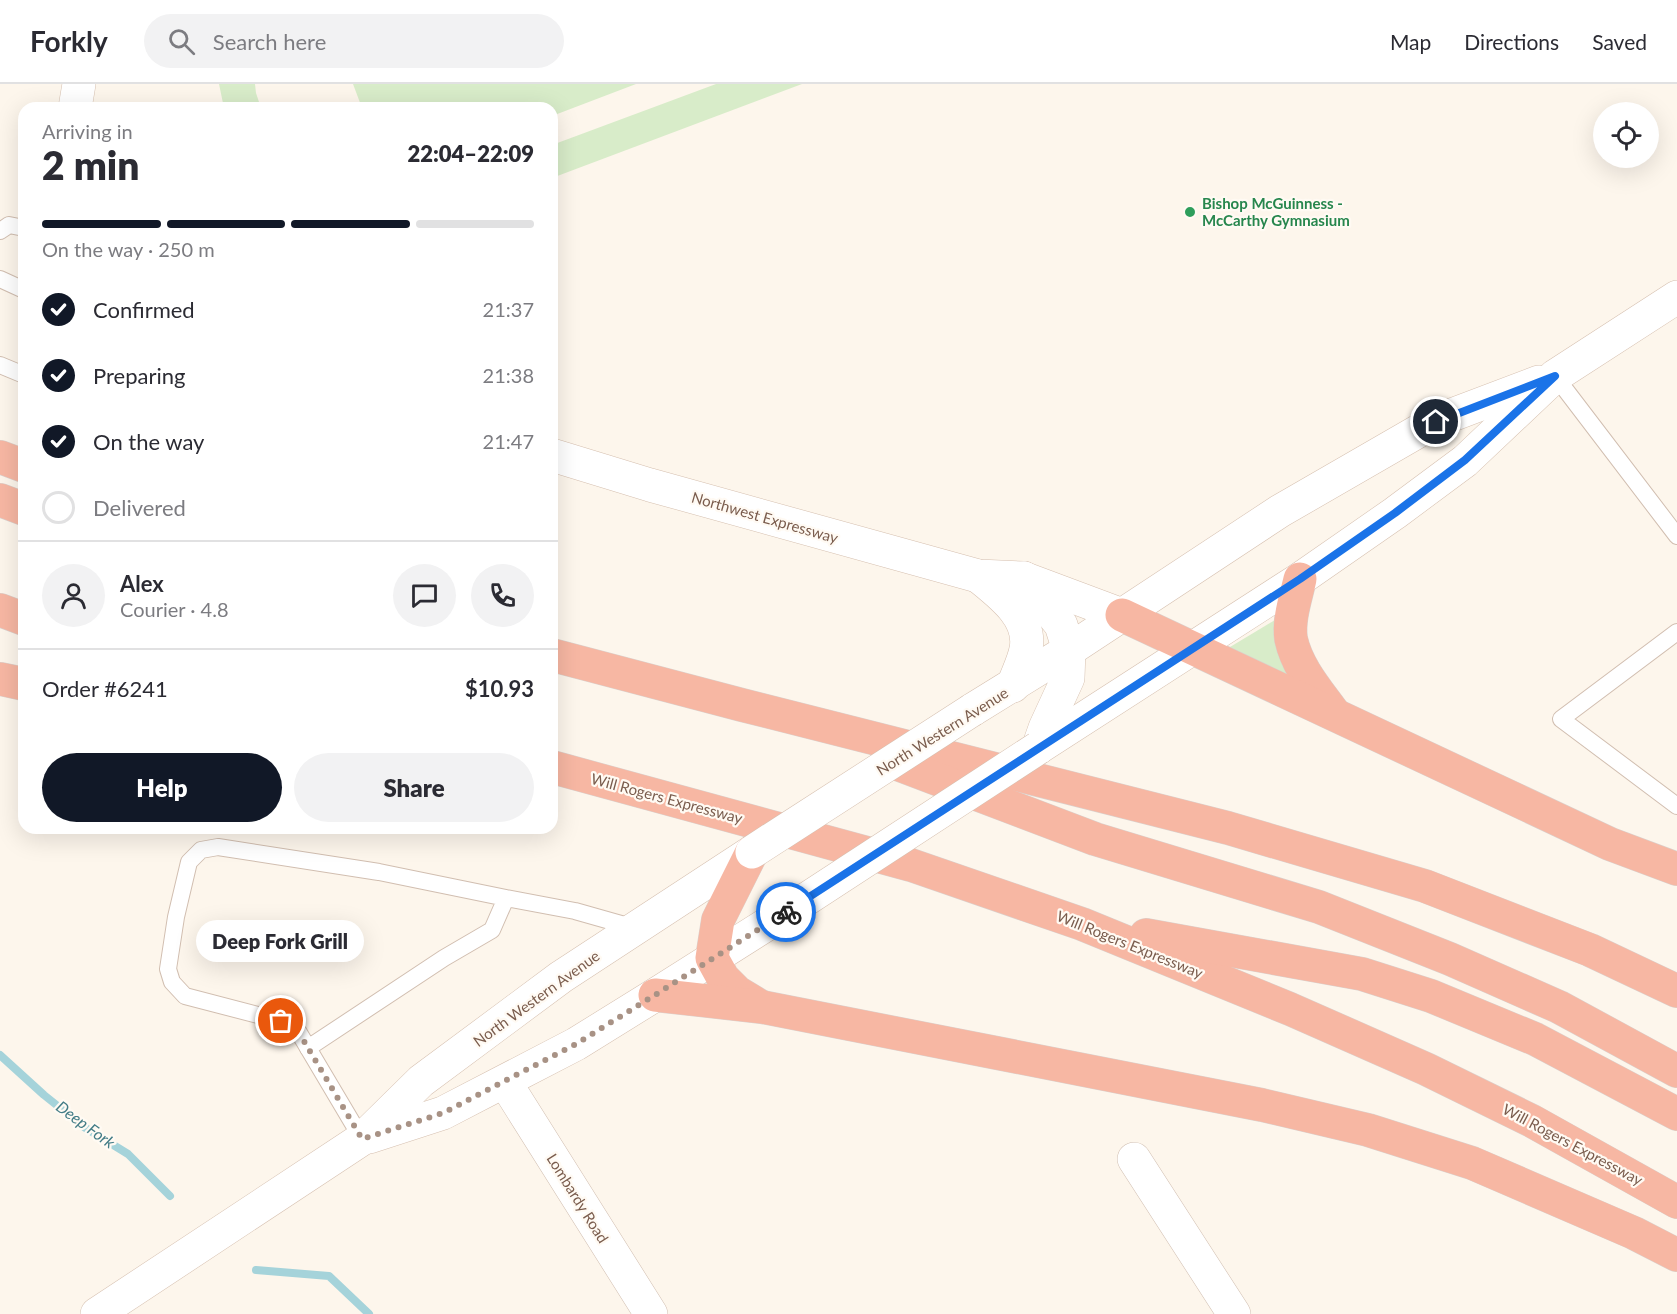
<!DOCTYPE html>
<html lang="en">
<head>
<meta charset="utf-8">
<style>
  :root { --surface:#fff; --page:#f2f2f3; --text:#2b2b33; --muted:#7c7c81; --line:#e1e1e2; --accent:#111827 }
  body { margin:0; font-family:Lato,sans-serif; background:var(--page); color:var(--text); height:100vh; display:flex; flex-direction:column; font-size:22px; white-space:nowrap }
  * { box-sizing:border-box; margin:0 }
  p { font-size:20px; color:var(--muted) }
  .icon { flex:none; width:33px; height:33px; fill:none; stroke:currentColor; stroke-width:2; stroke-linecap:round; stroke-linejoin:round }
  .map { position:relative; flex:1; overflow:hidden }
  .drawer { position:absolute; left:18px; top:18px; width:540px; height:732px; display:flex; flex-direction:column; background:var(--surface); border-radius:18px; box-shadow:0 6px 24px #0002 }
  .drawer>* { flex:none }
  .buttons { position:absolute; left:1593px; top:18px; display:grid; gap:12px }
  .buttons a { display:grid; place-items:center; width:66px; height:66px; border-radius:50%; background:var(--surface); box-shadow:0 6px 24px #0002; font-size:30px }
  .pin { position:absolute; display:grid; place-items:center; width:51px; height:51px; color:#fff; margin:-26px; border:3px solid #fff; border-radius:50%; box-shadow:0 2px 6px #0007 }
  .courier { position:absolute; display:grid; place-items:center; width:60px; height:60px; margin:-30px; border:4px solid #1a73e8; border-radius:50%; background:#fff; color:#222; box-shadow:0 2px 8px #0007 }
  .bubble { position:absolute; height:42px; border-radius:21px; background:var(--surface); box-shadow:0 6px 24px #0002; font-size:20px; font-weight:800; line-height:42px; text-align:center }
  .head em { font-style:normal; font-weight:800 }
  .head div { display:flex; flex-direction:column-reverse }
  .head { display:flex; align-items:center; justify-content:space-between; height:102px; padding:0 24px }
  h1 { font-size:39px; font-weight:800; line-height:45px }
  .bar { display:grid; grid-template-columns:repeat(4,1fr); gap:9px 6px; align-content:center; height:72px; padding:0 24px }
  .bar i { height:8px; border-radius:4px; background:var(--line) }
  .bar .current { background:var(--accent) }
  .bar p { grid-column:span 4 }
  .line { display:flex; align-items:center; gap:15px; padding:0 24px; border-top:2px solid var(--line) }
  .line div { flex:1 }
  .round { display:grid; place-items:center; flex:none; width:63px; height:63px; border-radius:32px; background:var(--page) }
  ol { padding:0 24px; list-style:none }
  li { display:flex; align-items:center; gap:18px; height:66px }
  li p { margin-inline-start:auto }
  li .icon { padding:6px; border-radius:50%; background:var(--accent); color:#fff; stroke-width:4 }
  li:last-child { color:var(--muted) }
  li i { width:33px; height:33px; border:3px solid var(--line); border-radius:50% }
  .cta { display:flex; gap:12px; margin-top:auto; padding:12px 24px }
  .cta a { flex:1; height:69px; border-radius:36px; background:var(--accent); color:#fff; font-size:24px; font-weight:800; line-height:69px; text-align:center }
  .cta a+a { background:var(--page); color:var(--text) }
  header { display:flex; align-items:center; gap:36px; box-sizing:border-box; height:84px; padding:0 30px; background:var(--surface); border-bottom:2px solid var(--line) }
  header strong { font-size:28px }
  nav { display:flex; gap:33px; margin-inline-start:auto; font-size:21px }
  .search { width:420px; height:54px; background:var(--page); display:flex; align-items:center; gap:15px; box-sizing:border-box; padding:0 21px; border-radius:33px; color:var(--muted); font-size:22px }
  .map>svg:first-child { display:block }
  .green { fill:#d8ecc9 }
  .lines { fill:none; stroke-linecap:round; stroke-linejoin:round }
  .stream { stroke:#a5d3da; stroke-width:8 }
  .lane-casing { stroke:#d1beb0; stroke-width:18 }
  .street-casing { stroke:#d1beb0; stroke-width:34 }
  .secondary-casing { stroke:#d6c0b0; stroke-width:34 }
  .highway-casing { stroke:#dad1cd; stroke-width:34 }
  .lane { stroke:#fff; stroke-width:16 }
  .street { stroke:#fff; stroke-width:33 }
  .secondary { stroke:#fff; stroke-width:33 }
  .highway { stroke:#f7b7a3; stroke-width:33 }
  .secondary-bridge-casing { stroke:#d6c0b0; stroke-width:34; stroke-linecap:butt }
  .secondary-bridge { stroke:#fff; stroke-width:33 }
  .done { stroke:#a89285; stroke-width:6; stroke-dasharray:0 10.8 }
  .route { stroke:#1a73e8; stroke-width:8 }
  .leisure-dot { fill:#2e9e5b; stroke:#fffaf3; stroke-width:2 }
  .labels { text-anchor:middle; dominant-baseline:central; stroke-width:4.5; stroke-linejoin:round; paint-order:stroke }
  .leisure-label { font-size:15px; font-weight:bold; fill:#27864d; stroke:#fffaf3; text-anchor:start }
  .street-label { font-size:15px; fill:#7a5c4d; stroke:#fffaf3 }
  .water-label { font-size:16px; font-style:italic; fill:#437c86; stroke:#fffaf3 }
</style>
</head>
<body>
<header>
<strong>Forkly</strong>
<div class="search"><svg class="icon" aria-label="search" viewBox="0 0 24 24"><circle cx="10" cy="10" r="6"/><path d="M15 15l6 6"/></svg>Search here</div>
<nav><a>Map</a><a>Directions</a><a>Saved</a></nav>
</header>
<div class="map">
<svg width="1677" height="1230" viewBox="0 0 1677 1230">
  <rect width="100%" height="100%" fill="#fdf6ec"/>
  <g class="green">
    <polygon points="219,0 255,0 256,9 261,24 224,24"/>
    <polygon points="353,0 636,0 552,32 552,24 362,24"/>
    <polygon points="716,0 802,0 552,94 552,61"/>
    <polygon points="1280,533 1309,607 1225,566"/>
  </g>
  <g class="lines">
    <g class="stream">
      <polyline points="0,971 44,1011 84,1043 128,1070 170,1112"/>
      <polyline points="256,1186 329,1192 369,1230"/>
    </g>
    <defs>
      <g id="lane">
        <polyline points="0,147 9,141 24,144"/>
        <polyline points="0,195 24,206"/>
        <polyline points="0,281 24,291"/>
        <polyline points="1555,292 1677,452"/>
        <polyline points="1677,548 1561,635 1677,722"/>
        <polyline points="506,814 492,846 444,874 308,964 298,947 281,937 185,912 172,898 168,885 176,833 189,778 201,766 218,763 379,788 506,814 575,827 635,844"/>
        <polyline points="308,964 362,1055"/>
      </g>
      <g id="street">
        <polyline points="505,998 651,1230"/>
        <polyline points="1134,1075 1234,1230"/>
      </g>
      <g id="secondary">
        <polyline points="75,24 79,0"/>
        <polyline points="552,371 650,401 978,492 1023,494 1122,531"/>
        <path d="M978,492c22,18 54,41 48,73 -2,12 -9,25 -13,37"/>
        <polyline points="1024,494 1061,541 1069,566 1068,594 1045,644 1038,664"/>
        <polyline points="972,626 1069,566 1280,427 1436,337 1539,298"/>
        <polyline points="1038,664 1300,495 1395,429 1465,377 1555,292 1677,213"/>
        <polyline points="369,1053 443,1029 576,960 655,911 802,818"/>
        <polyline points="97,1230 362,1055 421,997 561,893 752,768"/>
      </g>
      <g id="highway">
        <polyline points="0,373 24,382"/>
        <polyline points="0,416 24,425"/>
        <path d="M1300,495c-4,18 -12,41 -9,60 6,28 26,51 42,73"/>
        <polyline points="0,526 24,535"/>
        <polyline points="1122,531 1610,760 1677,785"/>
        <polyline points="552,571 742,621 1228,744 1425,802 1590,866 1677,907"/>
        <polyline points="0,595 24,600"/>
        <polyline points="887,676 1095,755 1319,823 1450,875 1559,923 1677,987"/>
        <polyline points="552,683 911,781 1082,840 1290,925 1426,985 1532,1037 1677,1118"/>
        <polyline points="752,768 718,836 712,874 723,894 737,908 760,922"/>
        <polyline points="1146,851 1362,890 1431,912 1535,955 1677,1030"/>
        <polyline points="655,911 762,923 1262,1021 1368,1046 1472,1079 1634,1149 1677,1171"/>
      </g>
    </defs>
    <use href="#lane" class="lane-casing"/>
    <use href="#street" class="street-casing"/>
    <use href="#secondary" class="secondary-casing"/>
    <use href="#highway" class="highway-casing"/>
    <use href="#lane" class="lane"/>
    <use href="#street" class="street"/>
    <use href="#secondary" class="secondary"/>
    <use href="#highway" class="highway"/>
    <defs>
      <g id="secondary-bridge">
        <polyline points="752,768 972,626"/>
        <polyline points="802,818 1038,664"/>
      </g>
    </defs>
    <use href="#secondary-bridge" class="secondary-bridge-casing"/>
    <use href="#secondary-bridge" class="secondary-bridge"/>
  </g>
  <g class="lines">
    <polyline class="done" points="281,937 298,947 362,1055 443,1029 576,960 655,911 786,828"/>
    <polyline class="route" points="786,828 1300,495 1395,429 1465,376 1555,292 1436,338"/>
  </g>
  <circle class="leisure-dot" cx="1190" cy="128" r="6"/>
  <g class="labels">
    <g class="leisure-label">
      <text x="1202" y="119">Bishop McGuinness -<tspan x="1202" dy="17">McCarthy Gymnasium</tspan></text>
    </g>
    <g class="street-label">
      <text transform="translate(765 433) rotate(16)">Northwest Expressway</text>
      <text transform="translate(942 647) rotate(-32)">North Western Avenue</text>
      <text transform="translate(667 714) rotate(15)">Will Rogers Expressway</text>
      <text transform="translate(1130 860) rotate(22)">Will Rogers Expressway</text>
      <text transform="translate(536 914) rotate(-36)">North Western Avenue</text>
      <text transform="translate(1573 1060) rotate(28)">Will Rogers Expressway</text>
      <text transform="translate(578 1114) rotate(58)">Lombardy Road</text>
    </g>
    <g class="water-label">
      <text transform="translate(86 1040) rotate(36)">Deep Fork</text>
    </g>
  </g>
</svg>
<div class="buttons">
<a><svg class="icon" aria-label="locate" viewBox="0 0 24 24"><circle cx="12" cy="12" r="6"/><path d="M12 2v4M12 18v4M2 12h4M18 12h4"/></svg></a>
</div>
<div class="pin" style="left:281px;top:937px;background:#ea580c"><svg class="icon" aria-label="bag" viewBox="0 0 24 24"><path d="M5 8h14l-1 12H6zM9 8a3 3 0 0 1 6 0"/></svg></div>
<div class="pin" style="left:1436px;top:338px;background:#1f2937"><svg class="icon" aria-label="home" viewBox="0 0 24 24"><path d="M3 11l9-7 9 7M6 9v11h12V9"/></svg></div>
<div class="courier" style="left:786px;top:828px"><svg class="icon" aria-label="bike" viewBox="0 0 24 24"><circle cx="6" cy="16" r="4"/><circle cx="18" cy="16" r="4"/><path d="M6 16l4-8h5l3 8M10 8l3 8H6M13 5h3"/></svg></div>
<div class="bubble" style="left:196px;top:836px;width:168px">Deep Fork Grill</div>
<section class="drawer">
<div class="head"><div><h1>2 min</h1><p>Arriving in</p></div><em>22:04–22:09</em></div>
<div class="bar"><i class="current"></i><i class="current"></i><i class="current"></i><i></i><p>On the way · 250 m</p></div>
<ol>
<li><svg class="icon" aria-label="check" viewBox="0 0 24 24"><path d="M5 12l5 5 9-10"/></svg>Confirmed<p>21:37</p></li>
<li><svg class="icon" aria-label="check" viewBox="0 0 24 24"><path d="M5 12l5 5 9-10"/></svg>Preparing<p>21:38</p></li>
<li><svg class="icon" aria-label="check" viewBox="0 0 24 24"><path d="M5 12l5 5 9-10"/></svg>On the way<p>21:47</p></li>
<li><i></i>Delivered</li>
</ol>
<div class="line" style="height:108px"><a class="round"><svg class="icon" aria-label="person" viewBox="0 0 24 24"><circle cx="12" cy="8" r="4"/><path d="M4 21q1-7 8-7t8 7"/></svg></a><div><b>Alex</b><p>Courier · 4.8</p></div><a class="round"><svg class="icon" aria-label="chat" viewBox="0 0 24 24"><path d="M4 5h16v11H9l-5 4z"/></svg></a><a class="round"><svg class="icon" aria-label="phone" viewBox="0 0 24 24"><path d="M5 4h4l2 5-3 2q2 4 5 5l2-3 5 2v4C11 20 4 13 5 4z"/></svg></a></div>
<div class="line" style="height:78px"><div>Order #6241</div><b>$10.93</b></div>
<div class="cta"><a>Help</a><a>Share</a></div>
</section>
</div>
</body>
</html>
